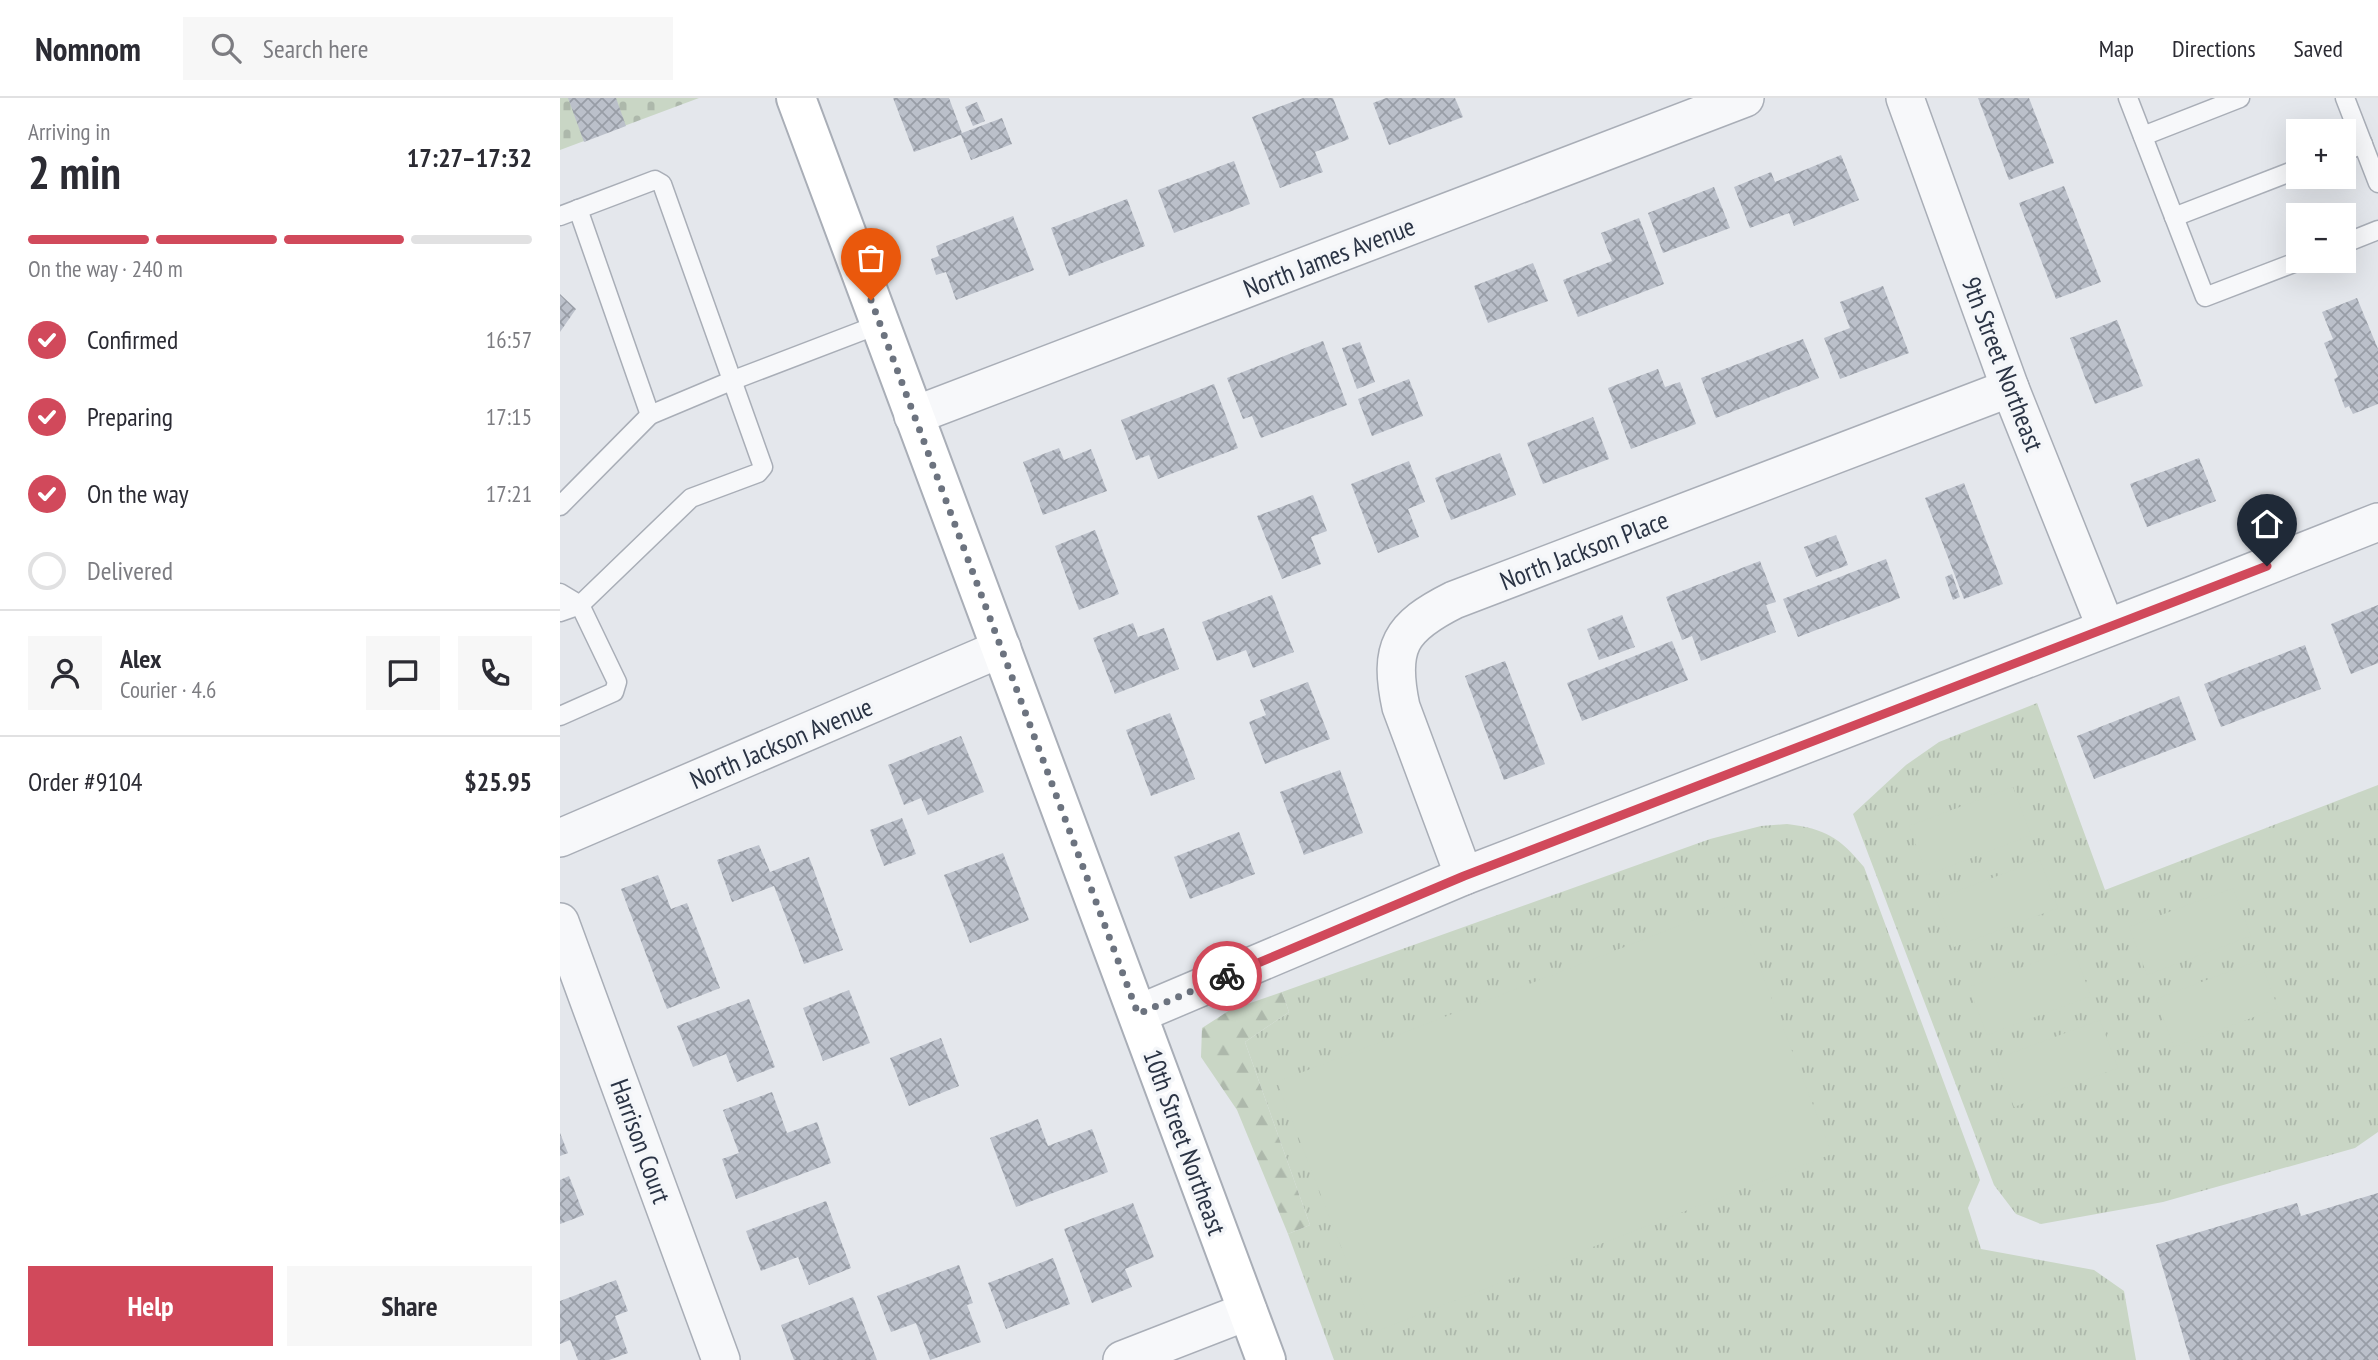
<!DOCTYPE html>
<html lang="en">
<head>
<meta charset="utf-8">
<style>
  :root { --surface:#fff; --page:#f7f7f7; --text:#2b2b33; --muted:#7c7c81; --line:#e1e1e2; --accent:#d1495b }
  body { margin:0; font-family:"PT Sans Narrow",sans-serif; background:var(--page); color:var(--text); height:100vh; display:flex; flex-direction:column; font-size:26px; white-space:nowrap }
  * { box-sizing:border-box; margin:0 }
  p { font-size:23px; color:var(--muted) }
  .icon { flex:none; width:38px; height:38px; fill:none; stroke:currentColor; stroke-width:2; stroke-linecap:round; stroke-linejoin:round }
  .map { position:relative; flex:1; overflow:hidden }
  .sheet { display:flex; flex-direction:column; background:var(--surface); width:560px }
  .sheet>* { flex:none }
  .buttons { position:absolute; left:1726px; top:21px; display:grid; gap:14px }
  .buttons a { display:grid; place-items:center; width:70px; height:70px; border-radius:0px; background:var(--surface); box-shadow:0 7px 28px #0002; font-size:35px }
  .pin { position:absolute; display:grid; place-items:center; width:60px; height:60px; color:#fff; margin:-72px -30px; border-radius:50% 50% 50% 0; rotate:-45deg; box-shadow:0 0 7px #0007 }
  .pin .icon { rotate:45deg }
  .courier { position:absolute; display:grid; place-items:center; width:70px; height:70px; margin:-35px; border:5px solid #d1495b; border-radius:50%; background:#fff; color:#222; box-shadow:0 2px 9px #0007 }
  .summary em { font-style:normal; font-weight:600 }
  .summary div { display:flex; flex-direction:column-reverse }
  .summary { display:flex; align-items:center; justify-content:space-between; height:119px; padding:0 28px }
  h1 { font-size:46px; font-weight:600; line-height:52px }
  .bar { display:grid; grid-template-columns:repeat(4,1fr); gap:10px 7px; align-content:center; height:84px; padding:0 28px }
  .bar i { height:9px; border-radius:5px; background:var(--line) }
  .bar .on { background:var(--accent) }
  .bar p { grid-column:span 4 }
  .line { display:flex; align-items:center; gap:18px; padding:0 28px; border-top:2px solid var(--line) }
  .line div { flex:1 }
  .round { display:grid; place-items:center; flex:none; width:74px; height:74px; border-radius:0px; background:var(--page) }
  ol { padding:0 28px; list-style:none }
  li { display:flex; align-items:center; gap:21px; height:77px }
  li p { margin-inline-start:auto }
  li .icon { padding:7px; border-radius:50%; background:var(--accent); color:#fff; stroke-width:4 }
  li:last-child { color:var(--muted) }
  li i { width:38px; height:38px; border:4px solid var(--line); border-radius:50% }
  .primary-button { display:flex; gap:14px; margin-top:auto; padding:14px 28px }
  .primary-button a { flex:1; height:80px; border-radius:0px; background:var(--accent); color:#fff; font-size:28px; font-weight:600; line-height:80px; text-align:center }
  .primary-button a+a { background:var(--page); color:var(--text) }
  header { display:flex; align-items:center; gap:42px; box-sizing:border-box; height:98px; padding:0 35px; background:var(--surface); border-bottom:2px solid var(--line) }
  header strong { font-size:33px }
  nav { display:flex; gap:38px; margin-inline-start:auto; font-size:24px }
  .search { width:490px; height:63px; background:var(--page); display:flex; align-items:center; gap:18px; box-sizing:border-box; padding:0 24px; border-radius:0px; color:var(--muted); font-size:26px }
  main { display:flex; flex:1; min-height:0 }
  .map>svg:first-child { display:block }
  .grass { fill:url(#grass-tufts) }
  .forest { fill:url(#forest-firs) }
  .cemetery { fill:url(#cemetery-stones) }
  .park { fill:#c9d6c5 }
  .building { fill:url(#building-cross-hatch) }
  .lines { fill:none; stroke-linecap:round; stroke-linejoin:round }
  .lane-casing { stroke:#a9aeb7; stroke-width:21 }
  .street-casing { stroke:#a9aeb7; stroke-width:40 }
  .secondary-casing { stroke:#a9aeb7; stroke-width:42 }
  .lane { stroke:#f7f8fa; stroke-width:18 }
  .street { stroke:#f7f8fa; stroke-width:37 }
  .secondary { stroke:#fff; stroke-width:38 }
  .done { stroke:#6c737f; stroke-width:7; stroke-dasharray:0 12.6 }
  .route { stroke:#d1495b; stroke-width:9 }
  .labels { text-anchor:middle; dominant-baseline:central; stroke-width:7; stroke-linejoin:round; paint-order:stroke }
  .street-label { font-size:26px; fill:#2b3445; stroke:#f4f6f9 }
</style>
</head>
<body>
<header>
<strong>Nomnom</strong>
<div class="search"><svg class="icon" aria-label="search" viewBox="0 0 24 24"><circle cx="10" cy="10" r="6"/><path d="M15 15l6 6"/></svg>Search here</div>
<nav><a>Map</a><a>Directions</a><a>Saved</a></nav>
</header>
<main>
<section class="sheet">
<div class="summary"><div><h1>2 min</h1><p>Arriving in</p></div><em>17:27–17:32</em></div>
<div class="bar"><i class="on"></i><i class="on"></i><i class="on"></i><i></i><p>On the way · 240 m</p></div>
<ol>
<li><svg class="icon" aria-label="check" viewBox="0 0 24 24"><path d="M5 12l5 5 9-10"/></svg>Confirmed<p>16:57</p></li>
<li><svg class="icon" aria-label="check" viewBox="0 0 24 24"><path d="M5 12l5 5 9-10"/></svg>Preparing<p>17:15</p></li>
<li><svg class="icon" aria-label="check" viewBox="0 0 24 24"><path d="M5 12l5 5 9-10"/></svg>On the way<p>17:21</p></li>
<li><i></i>Delivered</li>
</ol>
<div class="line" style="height:126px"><a class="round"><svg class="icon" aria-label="person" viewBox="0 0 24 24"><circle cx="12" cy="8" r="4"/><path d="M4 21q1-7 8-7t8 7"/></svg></a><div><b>Alex</b><p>Courier · 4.6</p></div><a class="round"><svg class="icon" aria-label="chat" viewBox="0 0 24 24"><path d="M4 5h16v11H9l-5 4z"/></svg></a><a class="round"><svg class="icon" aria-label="phone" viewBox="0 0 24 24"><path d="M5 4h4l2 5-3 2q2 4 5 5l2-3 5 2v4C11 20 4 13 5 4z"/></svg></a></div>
<div class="line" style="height:91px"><div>Order #9104</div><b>$25.95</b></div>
<div class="primary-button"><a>Help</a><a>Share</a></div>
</section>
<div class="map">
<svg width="1818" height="1262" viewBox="0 0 1818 1262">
  <defs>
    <pattern id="grass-tufts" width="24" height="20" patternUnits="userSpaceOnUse" patternTransform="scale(1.75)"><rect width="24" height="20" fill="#c9d6c5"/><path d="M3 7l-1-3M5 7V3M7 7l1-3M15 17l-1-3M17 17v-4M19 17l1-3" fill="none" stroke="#adb8ab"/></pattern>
    <pattern id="forest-firs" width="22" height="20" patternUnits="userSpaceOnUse" patternTransform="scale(1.75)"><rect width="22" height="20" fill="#c9d6c5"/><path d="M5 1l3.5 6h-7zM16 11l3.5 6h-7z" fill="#adb8ab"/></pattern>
    <pattern id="cemetery-stones" width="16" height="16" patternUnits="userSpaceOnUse" patternTransform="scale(1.75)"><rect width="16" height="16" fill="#c9d6c5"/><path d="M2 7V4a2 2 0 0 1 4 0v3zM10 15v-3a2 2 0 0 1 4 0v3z" fill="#adb8ab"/></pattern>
    <pattern id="building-cross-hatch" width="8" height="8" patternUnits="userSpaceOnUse" patternTransform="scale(1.75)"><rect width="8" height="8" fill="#bbc0ca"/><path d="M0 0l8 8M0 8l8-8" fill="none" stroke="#989da6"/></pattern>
  </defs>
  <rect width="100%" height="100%" fill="#e4e7ec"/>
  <g class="grass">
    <polygon points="1477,605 1545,792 1818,687 1818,1034 1795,1050 1603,1104 1481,1126 1456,1116 1434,1087 1293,716 1346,667 1379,644"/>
    <path d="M1227,726c39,5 52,13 77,43l116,313 -12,28 13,41 113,21 30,21 12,69h-802l-46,-126 22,-9 -65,-183 44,-30 -7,-20 428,-153 51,-13z"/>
  </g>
  <polygon class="forest" points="722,894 729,914 685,944 750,1127 728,1136 677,1012 641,959 642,930 670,912"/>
  <polygon class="cemetery" points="0,0 139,0 0,52"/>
  <g class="park">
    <polygon points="1453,689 1471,737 1367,777 1349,728"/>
    <polygon points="1480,762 1498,810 1394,849 1376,801"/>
    <polygon points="1673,790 1691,838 1587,877 1569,829"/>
    <polygon points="1175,806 1272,1056 814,1234 717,984"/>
    <polygon points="1513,850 1531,898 1427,937 1409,889"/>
    <polygon points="1700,862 1718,910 1614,949 1596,901"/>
    <polygon points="1540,922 1558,970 1454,1009 1436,961"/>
  </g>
  <g class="building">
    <polygon points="8,0 56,0 66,28 24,44"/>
    <polygon points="333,0 389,0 402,35 442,20 452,46 411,62 401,37 354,54"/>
    <polygon points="743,0 773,0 789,41 755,54 763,74 720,90 692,19"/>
    <polygon points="826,0 895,0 903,19 829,47 813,5"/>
    <polygon points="1418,0 1469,0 1494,65 1449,82"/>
    <polygon points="417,4 425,23 413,28 405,9"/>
    <polygon points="1281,57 1299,102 1234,128 1229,115 1190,130 1174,89 1211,74 1215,84"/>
    <polygon points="674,63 690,106 614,135 598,92"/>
    <polygon points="1504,88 1541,184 1496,201 1459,105"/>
    <polygon points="1154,89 1170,130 1103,155 1088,115"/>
    <polygon points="567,101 585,148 509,178 491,130"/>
    <polygon points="453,118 474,172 396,202 386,174 376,177 371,161 379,158 376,148"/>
    <polygon points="1079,120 1104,186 1018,219 1003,182 1052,163 1041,135"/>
    <polygon points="973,165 988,203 928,225 914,188"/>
    <polygon points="1323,188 1349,255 1280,281 1264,240 1290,230 1280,204"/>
    <polygon points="0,196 16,211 0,234"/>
    <polygon points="1797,200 1818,251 1818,306 1793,316 1789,308 1785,310 1774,281 1778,279 1764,245 1773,241 1762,214"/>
    <polygon points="1557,222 1583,288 1535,306 1510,240"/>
    <polygon points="1243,241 1259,280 1156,320 1141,280"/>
    <polygon points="763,243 787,307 701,340 692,318 683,321 667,280"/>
    <polygon points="800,244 815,284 797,291 782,250"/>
    <polygon points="1098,271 1105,289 1120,284 1136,326 1071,351 1048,290"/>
    <polygon points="849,281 863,318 812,338 798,301"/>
    <polygon points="654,286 678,350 598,381 589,357 576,362 561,322"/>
    <polygon points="1033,319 1049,361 983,386 967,345"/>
    <polygon points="499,350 504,362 531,351 547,393 483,417 463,364"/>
    <polygon points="940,355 956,397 891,422 875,380"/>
    <polygon points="1639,360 1656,403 1587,429 1570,386"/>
    <polygon points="849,363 865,404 848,411 859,439 818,455 791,386"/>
    <polygon points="1404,385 1443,486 1404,501 1365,400"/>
    <polygon points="753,397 767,433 751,439 761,466 722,481 697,418"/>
    <polygon points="535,432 559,496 519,512 495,448"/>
    <polygon points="1276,437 1288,467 1256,479 1244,449"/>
    <polygon points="1326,461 1340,500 1238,539 1223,501"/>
    <polygon points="1200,463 1216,504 1206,507 1216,534 1141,563 1132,538 1122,542 1106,499"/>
    <polygon points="1392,476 1400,499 1393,502 1385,479"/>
    <polygon points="712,497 734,554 693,570 686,552 657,563 642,524"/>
    <polygon points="1818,507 1818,565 1791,576 1771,526"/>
    <polygon points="1062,517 1075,549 1039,562 1027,531"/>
    <polygon points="573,525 578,539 604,530 619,571 555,596 533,540"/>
    <polygon points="1112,543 1128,582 1022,623 1007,585"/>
    <polygon points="1745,547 1761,591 1661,629 1644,586"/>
    <polygon points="945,563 985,666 944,682 905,578"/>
    <polygon points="748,584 770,641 705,666 689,624 706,617 700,602"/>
    <polygon points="1619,598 1636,642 1534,681 1517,638"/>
    <polygon points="610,615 635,681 591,698 566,632"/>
    <polygon points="401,638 424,694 368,717 361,700 344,707 328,667"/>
    <polygon points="780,672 803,735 744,757 720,694"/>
    <polygon points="342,720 356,756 324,768 310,732"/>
    <polygon points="679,734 695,776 630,801 614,759"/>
    <polygon points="199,747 210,774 249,759 283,852 244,866 214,788 172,804 157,762"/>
    <polygon points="443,755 469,822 410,845 384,777"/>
    <polygon points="98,777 111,811 127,805 160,890 107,911 61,791"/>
    <polygon points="289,892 310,945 263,963 243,910"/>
    <polygon points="189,901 215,969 177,984 166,956 133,969 117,928"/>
    <polygon points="381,940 399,988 349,1008 330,960"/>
    <polygon points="212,994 227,1035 257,1024 271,1065 176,1101 162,1061 179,1055 163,1012"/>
    <polygon points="478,1021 488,1048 532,1031 548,1074 456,1109 430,1040"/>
    <polygon points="0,1035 8,1055 0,1058"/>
    <polygon points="9,1078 24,1117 0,1126 0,1082"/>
    <polygon points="1818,1095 1818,1262 1630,1262 1596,1147 1737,1105 1741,1118"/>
    <polygon points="266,1103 291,1170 249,1187 238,1159 201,1173 186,1133"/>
    <polygon points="573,1105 594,1159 565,1171 572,1189 532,1205 504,1131"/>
    <polygon points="493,1160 510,1206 446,1231 428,1185"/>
    <polygon points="399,1167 413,1205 407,1207 421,1244 370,1262 356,1225 331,1234 317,1198"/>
    <polygon points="56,1182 68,1213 55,1218 68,1255 49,1262 18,1262 10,1242 0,1246 0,1203"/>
    <polygon points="293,1199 317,1262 234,1262 221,1227"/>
  </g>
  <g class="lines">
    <defs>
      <g id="lane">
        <polyline points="1568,0 1645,199 1739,163"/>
        <polyline points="1785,0 1818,85"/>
        <polyline points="1583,38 1680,0"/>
        <polyline points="1783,54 1803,46"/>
        <polyline points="18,111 90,317"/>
        <polyline points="0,118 95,82 102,86 203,369 198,375 131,400 20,507 0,514"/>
        <polyline points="1614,119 1738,71"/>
        <polyline points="1783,146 1818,132"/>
        <polyline points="0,408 90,317 171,283 320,226"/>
        <polyline points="0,495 20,507 57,584 54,594 0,618"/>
      </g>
      <g id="street">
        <polyline points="1345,0 1450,290 1546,530"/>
        <polyline points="353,318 1185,0"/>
        <polyline points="0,740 442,550"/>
        <path d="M904,778l-63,-169c-13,-60 -1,-80 53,-107l556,-212"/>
        <polyline points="0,824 161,1262"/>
        <polyline points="578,916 904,778 1633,497 1818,424"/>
        <polyline points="562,1262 688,1213"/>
      </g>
      <polyline id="secondary" points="236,0 706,1262"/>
    </defs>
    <use href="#lane" class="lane-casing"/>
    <use href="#street" class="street-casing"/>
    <use href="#secondary" class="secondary-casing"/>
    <use href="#lane" class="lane"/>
    <use href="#street" class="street"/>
    <use href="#secondary" class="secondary"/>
  </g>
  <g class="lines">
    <polyline class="done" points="311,202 578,916 667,878"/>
    <polyline class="route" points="667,878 904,778 1707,468"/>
  </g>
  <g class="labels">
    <g class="street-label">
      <text transform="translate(769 159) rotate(-21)">North James Avenue</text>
      <text transform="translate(1443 266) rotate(69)">9th Street Northeast</text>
      <text transform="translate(1024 452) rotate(-21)">North Jackson Place</text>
      <text transform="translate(221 645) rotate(-23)">North Jackson Avenue</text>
      <text transform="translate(81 1043) rotate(70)">Harrison Court</text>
      <text transform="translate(625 1044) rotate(70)">10th Street Northeast</text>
    </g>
  </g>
</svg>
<div class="buttons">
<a>+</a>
<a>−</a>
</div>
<div class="pin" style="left:311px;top:202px;background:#ea580c"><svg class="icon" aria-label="bag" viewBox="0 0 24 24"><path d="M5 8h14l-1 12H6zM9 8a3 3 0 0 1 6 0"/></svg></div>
<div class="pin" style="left:1707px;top:468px;background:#1f2937"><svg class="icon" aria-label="home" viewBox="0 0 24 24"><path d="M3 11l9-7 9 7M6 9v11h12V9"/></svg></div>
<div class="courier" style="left:667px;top:878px"><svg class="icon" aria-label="bike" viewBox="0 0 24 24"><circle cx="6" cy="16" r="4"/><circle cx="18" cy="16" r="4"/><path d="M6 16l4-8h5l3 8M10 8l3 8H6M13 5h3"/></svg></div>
</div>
</main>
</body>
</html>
